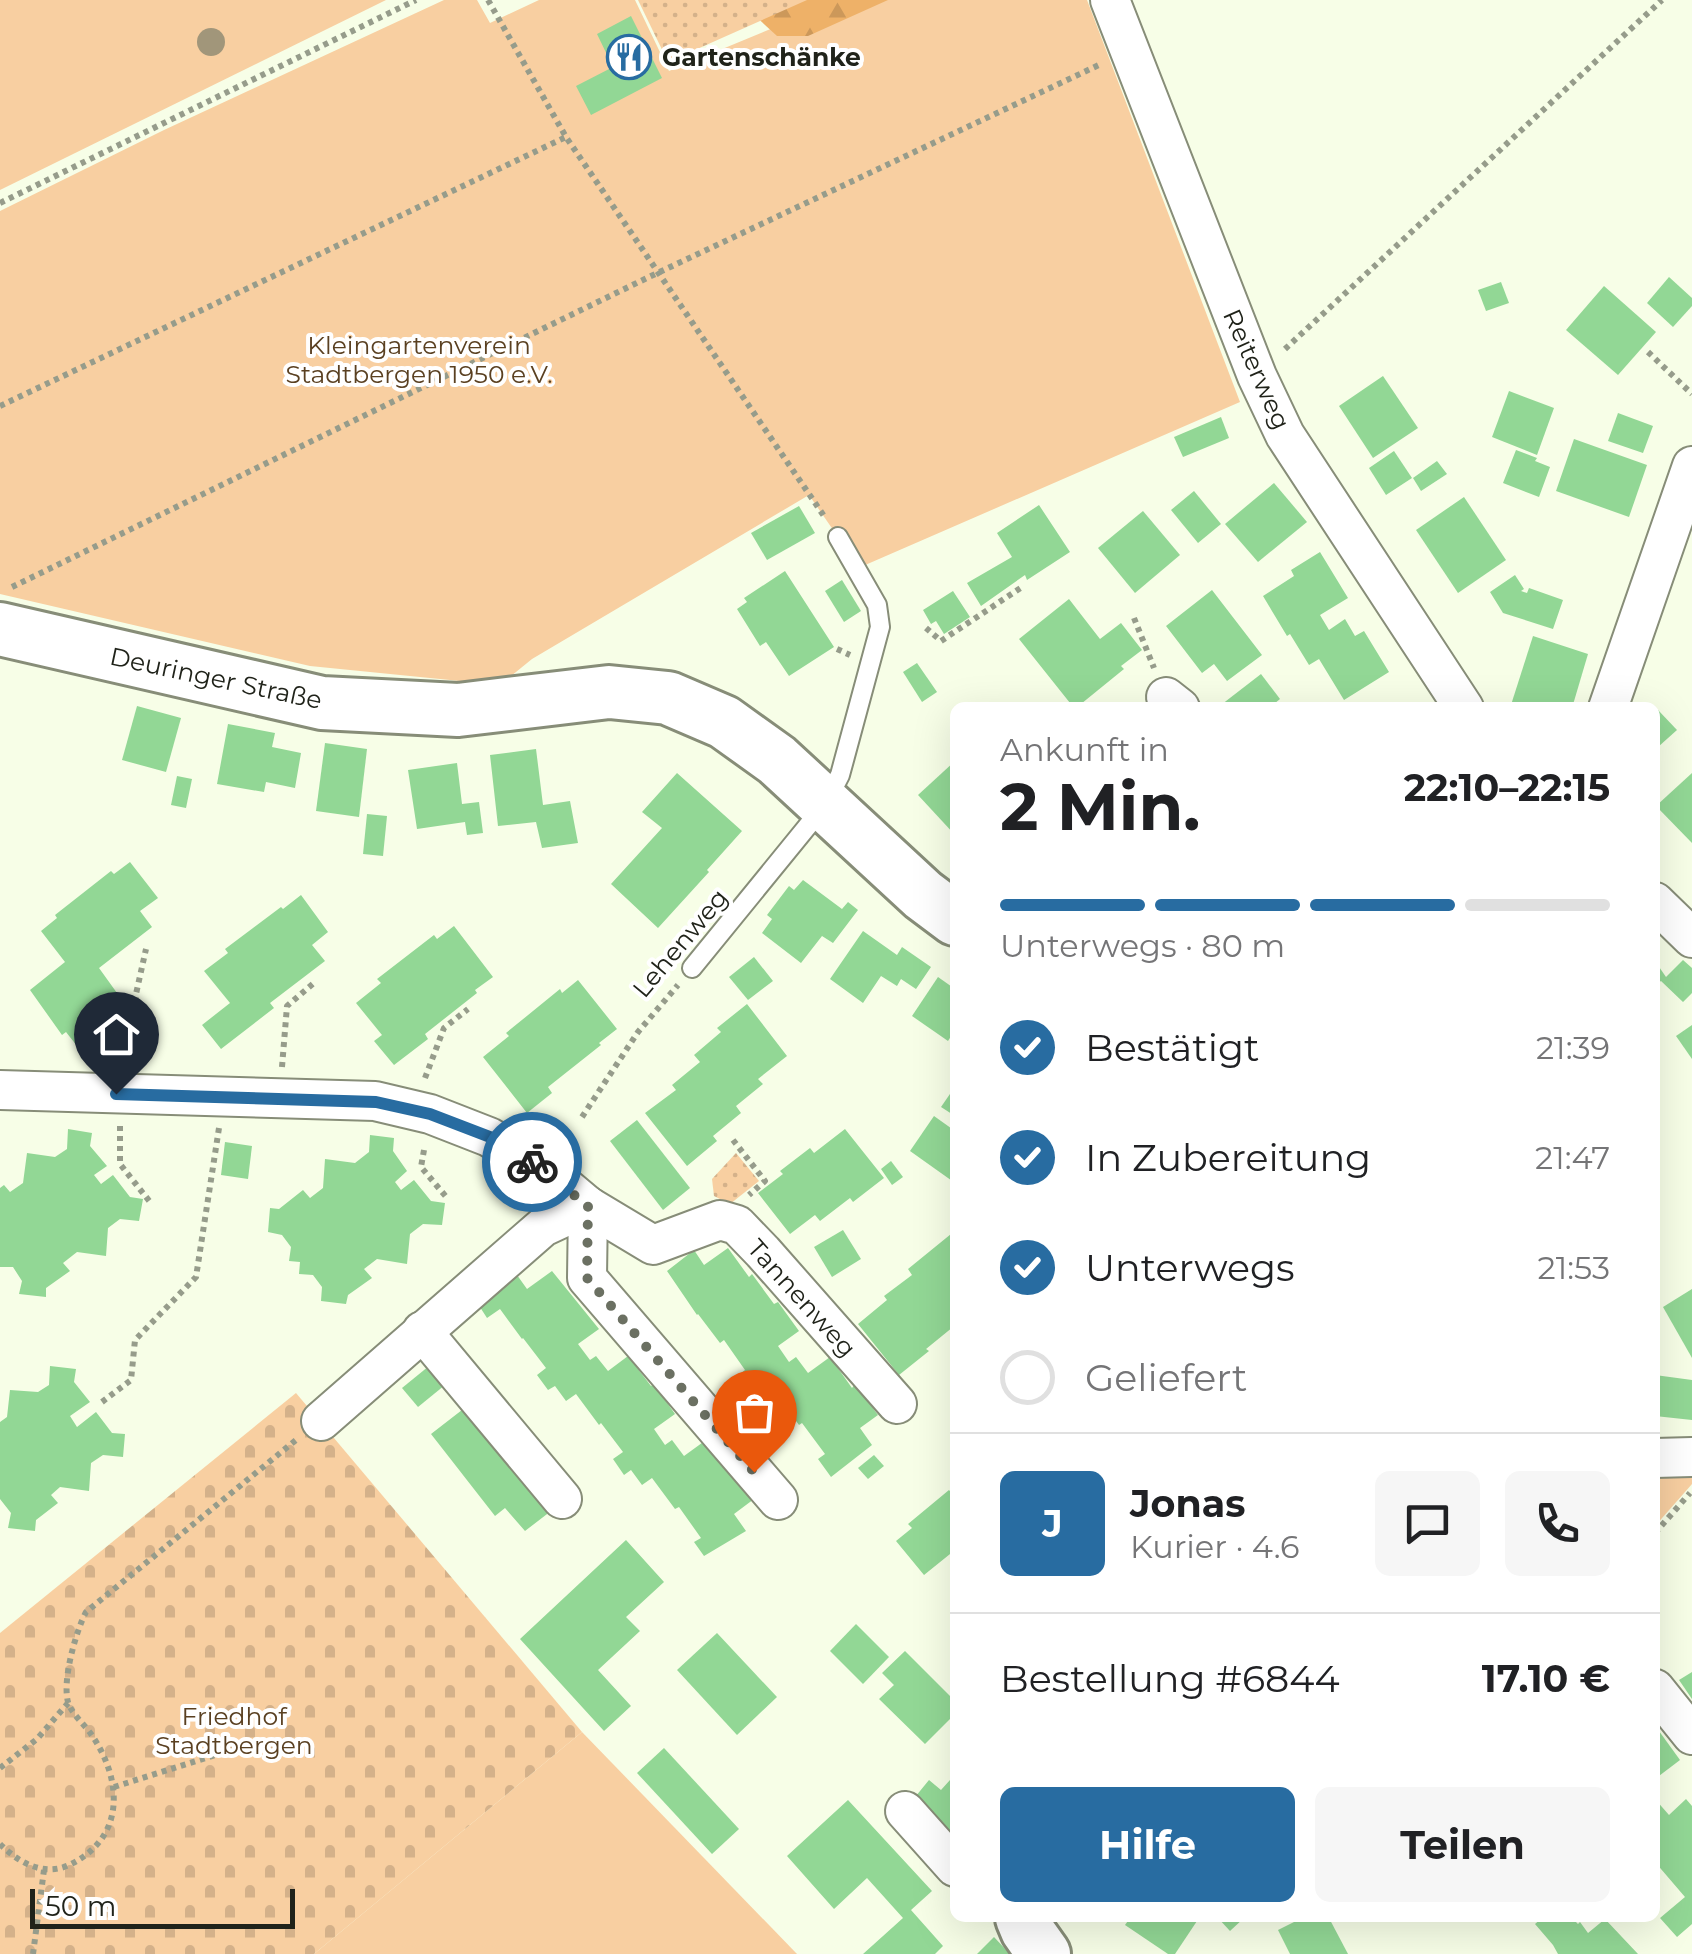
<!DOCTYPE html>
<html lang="de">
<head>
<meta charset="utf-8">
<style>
  :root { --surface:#fff; --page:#f6f6f6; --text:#202124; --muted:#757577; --line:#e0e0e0; --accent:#286ca1 }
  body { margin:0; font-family:Montserrat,sans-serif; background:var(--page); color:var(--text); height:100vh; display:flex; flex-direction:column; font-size:38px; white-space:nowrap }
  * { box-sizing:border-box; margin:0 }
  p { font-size:32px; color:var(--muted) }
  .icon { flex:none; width:55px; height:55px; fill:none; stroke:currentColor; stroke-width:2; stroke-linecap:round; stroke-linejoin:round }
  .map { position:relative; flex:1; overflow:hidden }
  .sheet { position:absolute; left:950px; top:702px; width:710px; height:1220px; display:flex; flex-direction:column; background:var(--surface); border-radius:15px; box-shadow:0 10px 40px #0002 }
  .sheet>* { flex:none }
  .scale { position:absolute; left:30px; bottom:25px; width:265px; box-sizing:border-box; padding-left:10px; border:5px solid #20231a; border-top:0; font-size:28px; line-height:35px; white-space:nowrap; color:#20231a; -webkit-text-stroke:8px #fff; paint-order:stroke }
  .pin { position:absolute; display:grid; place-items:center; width:85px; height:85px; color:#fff; margin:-102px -42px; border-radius:50% 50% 50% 0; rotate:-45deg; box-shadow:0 0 10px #0007 }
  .pin .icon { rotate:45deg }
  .courier { position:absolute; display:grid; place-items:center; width:100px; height:100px; margin:-50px; border:8px solid #286ca1; border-radius:50%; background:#fff; color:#222; box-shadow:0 2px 12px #0007 }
  .overview em { font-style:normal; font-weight:700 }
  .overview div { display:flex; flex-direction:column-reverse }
  .overview { display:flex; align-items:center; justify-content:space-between; height:170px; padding:0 50px }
  h1 { font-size:65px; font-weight:700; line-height:75px }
  .bar { display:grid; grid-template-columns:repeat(4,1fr); gap:15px 10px; align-content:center; height:120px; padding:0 50px }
  .bar i { height:12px; border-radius:8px; background:var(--line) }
  .bar .current { background:var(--accent) }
  .bar p { grid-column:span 4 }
  .line { display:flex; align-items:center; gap:25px; padding:0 50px; border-top:2px solid var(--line) }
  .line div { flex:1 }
  .round { display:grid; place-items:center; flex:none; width:105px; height:105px; border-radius:15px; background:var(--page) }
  ol { padding:0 50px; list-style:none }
  li { display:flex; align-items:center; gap:30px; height:110px }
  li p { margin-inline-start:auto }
  li .icon { padding:10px; border-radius:50%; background:var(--accent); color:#fff; stroke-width:4 }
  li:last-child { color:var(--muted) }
  li i { width:55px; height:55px; border:5px solid var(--line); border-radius:50% }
  .primary-button { display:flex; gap:20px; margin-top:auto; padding:20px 50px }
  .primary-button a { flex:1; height:115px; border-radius:15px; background:var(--accent); color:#fff; font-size:40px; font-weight:700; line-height:115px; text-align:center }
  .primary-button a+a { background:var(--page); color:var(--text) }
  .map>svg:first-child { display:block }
  .green { fill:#f8cfa1 }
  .forest { fill:url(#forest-firs) }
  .cemetery { fill:url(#cemetery-stones) }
  .park { fill:url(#park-dots) }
  .building { fill:#92d795 }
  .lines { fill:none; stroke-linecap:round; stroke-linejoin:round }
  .lane-casing { stroke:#878d78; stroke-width:22 }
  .street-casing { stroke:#878d78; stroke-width:42 }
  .secondary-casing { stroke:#878d78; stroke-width:58 }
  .path { stroke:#969c8b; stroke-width:6; stroke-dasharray:5 5; stroke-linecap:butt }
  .lane { stroke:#fff; stroke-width:18 }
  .street { stroke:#fff; stroke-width:38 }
  .secondary { stroke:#fff; stroke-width:52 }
  .tree { fill:#a1967a }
  .done { stroke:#6b7062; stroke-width:10; stroke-dasharray:0 18 }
  .route { stroke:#286ca1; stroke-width:12 }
  .labels { text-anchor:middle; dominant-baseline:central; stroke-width:8; stroke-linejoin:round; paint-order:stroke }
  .poi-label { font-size:25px; font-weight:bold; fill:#20231a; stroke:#fff; text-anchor:start }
  .park-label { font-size:25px; fill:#5a4021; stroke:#fff }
  .street-label { font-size:25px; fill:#20231a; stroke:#fff }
</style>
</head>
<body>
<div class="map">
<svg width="1692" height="1954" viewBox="0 0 1692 1954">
  <defs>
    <pattern id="forest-firs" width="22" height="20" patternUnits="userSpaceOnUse" patternTransform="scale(2.5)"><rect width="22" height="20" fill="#eeb168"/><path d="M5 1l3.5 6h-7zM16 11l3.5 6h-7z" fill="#cc985a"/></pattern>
    <pattern id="cemetery-stones" width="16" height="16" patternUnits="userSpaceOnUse" patternTransform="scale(2.5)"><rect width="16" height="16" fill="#f8cfa1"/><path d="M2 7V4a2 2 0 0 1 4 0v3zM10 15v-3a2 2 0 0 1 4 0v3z" fill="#d4b18a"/></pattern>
    <pattern id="park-dots" width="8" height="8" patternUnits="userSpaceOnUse" patternTransform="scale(2.5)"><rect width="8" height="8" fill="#f8cfa1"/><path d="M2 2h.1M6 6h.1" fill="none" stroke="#d4b18a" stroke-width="1.8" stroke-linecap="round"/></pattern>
  </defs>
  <rect width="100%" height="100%" fill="#f7fee7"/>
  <g class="green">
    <polygon points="0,0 386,0 0,190"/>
    <polygon points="444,0 477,0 490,23 539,0 635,0 669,71 841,0 1087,0 1240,402 856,569 838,537 809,495 532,659 500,685 310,666 0,594 0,211 164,130"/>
    <polygon points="1655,1476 1692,1476 1692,1484 1655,1526"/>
    <polygon points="582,1732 797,1954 314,1954"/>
  </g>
  <polygon class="forest" points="738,0 888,0 808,36 777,36"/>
  <polygon class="cemetery" points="296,1393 582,1732 314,1954 0,1954 0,1633"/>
  <g class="park">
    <polygon points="638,0 807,0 668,62"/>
    <polygon points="736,1153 759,1181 730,1204 714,1196 712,1179"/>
  </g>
  <g class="building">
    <polygon points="631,16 662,78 591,115 576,86 613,67 597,34"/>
    <polygon points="1669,277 1692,298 1692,306 1673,327 1647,303"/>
    <polygon points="1501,282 1509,303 1486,311 1478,290"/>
    <polygon points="1604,286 1656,332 1618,375 1566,330"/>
    <polygon points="1383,376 1418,428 1373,458 1339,406"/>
    <polygon points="1509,391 1554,408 1537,455 1492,437"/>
    <polygon points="1618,413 1653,426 1643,453 1608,441"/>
    <polygon points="1221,417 1229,438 1183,457 1174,437"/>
    <polygon points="1574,439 1647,465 1629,517 1556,491"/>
    <polygon points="1516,450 1537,458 1535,461 1550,467 1539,497 1503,483"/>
    <polygon points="1394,451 1412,478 1386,495 1369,468"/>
    <polygon points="1437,461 1447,474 1421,491 1413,478"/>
    <polygon points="1274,483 1307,522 1258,562 1225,524"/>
    <polygon points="1194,491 1221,524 1198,543 1171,510"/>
    <polygon points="1464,497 1506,560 1458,593 1416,530"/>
    <polygon points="1039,505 1070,552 1027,580 1025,575 981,606 967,583 1012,557 997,533"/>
    <polygon points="799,506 815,533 767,560 751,533"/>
    <polygon points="1143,511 1180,555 1135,593 1098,548"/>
    <polygon points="1320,552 1348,598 1320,615 1329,630 1345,619 1355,636 1364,631 1389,672 1344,700 1319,659 1309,665 1290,634 1287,636 1263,596 1294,576 1291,570"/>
    <polygon points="785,571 834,647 789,676 766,642 760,646 737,609 747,602 744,598"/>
    <polygon points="1515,575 1524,589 1521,591 1527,593 1529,588 1563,600 1553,629 1503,613 1490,592"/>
    <polygon points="842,580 861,611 844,622 825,591"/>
    <polygon points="1212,590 1262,655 1227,681 1214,664 1202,673 1166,626"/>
    <polygon points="953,591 970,617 944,634 936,621 931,624 923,610"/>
    <polygon points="1069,599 1100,639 1121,623 1142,650 1121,666 1124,669 1076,708 1074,708 1019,639"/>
    <polygon points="1533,636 1588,654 1572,708 1510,708"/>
    <polygon points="917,663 937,692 922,702 903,672"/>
    <polygon points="1261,674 1280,699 1269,708 1217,708"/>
    <polygon points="137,706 181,718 166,772 122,760"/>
    <polygon points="1658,710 1677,730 1658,747 1655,745 1655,712"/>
    <polygon points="228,724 275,733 272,747 301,753 295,788 266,782 264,792 217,784"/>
    <polygon points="325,743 367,749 359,817 316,811"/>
    <polygon points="536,749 543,805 570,801 578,843 542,848 536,822 498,826 490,755"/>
    <polygon points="955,761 955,835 918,795"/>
    <polygon points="457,763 462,804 479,802 483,833 467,835 465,822 417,829 408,770"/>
    <polygon points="677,773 742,831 707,870 709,872 658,928 611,884 662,828 642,812"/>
    <polygon points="1692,773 1692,843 1656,806"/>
    <polygon points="177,776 192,779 186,808 171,805"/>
    <polygon points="367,814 387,816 383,856 363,854"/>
    <polygon points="130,862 158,898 140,911 152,927 99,968 117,993 111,998 129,1022 85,1056 66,1032 62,1035 30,990 65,962 41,931 57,918 55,915 111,871 114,874"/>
    <polygon points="803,880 842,909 848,902 858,910 833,943 822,936 801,963 762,933 772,919 767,915 789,886 794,890"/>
    <polygon points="301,895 328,932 312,945 325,961 270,1003 274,1008 221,1049 202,1025 230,1003 204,971 228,953 225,949 281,907 283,909"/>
    <polygon points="454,926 493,977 475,990 477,993 425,1034 428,1039 394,1065 374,1041 382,1035 356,1003 381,983 377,979 434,935 437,939"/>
    <polygon points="863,931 897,955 902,947 931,967 916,989 901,979 897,986 881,976 863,1003 830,979"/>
    <polygon points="754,957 773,981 748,1000 729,977"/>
    <polygon points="1683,960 1692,968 1692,993 1683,1002 1661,981 1655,985 1655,961 1666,977"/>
    <polygon points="938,977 955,989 955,1030 948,1041 912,1016"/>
    <polygon points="578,980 617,1029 599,1043 601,1045 548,1087 552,1093 527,1113 483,1057 509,1036 506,1033 560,989 562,993"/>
    <polygon points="747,1004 787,1056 758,1079 763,1084 736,1106 741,1113 713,1136 717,1141 687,1166 645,1113 676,1090 672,1085 700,1062 694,1055 721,1032 717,1028"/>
    <polygon points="1692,1025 1692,1059 1676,1036"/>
    <polygon points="952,1091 955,1093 955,1116 941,1107"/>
    <polygon points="934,1116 955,1131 955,1183 910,1151"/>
    <polygon points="637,1120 690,1188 663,1210 610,1141"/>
    <polygon points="68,1129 92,1133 90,1146 107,1166 94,1175 101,1184 113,1175 130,1197 143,1199 139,1221 120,1219 108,1228 106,1256 77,1252 63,1263 70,1271 46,1288 46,1297 19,1294 22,1281 13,1267 0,1267 0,1188 4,1185 10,1192 23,1183 27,1153 55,1157 67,1149"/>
    <polygon points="845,1129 884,1178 853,1202 850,1198 820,1221 815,1215 790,1234 758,1193 783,1174 780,1171 810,1148 814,1153"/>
    <polygon points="370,1135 394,1138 393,1151 407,1171 395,1182 401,1190 414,1180 431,1201 445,1203 442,1225 423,1224 410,1234 407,1264 377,1259 364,1269 372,1278 348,1295 346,1304 321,1301 322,1287 313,1275 299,1274 300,1262 289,1261 291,1247 282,1235 268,1232 270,1208 279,1209 303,1190 310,1198 323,1188 325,1159 355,1163 369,1152"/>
    <polygon points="225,1142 252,1146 248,1179 221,1175"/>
    <polygon points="891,1161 903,1177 892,1185 881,1169"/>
    <polygon points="843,1230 861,1259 832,1277 814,1247"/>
    <polygon points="951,1234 955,1240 955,1320 951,1323 953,1327 926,1349 929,1351 899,1375 858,1324 887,1300 884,1296 912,1275 908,1269"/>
    <polygon points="728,1248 749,1277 752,1274 774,1304 778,1302 799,1331 778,1346 789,1362 796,1357 808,1373 830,1357 852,1388 855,1384 878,1415 860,1428 872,1445 831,1477 818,1459 825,1454 802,1423 799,1425 777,1395 766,1403 755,1387 748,1393 736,1377 745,1370 724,1340 720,1343 698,1314 697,1315 667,1271 694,1250 704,1265"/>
    <polygon points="552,1271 599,1329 578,1344 590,1360 596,1356 608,1371 628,1356 651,1386 654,1384 675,1414 654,1429 665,1445 672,1440 684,1456 706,1440 728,1471 732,1469 754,1499 734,1514 746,1531 704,1556 694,1542 701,1538 679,1507 675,1509 652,1478 642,1485 631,1470 624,1475 613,1459 623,1452 601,1423 599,1425 576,1394 566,1401 555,1386 548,1390 537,1375 546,1368 523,1338 522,1339 500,1309 487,1318 478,1304 517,1275 527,1289"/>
    <polygon points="1692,1289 1692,1358 1663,1307"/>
    <polygon points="50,1366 76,1369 74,1382 90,1402 70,1416 77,1427 96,1412 112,1433 125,1434 123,1457 103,1455 91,1463 89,1491 60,1487 51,1495 58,1503 36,1520 35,1531 8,1528 11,1513 0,1499 0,1422 7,1417 10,1390 38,1392 49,1385"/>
    <polygon points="429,1366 445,1385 418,1407 402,1388"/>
    <polygon points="1655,1375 1692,1380 1692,1420 1655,1416"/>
    <polygon points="471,1403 551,1511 525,1531 505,1508 495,1516 431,1434"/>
    <polygon points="874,1455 884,1466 868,1479 858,1468"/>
    <polygon points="949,1490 955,1497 955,1550 924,1575 896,1541 912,1528 908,1524"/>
    <polygon points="626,1540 664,1582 626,1617 640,1631 598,1670 631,1706 604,1731 520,1639"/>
    <polygon points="856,1624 889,1657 863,1684 830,1651"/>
    <polygon points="717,1633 777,1697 737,1735 677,1670"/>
    <polygon points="905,1651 955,1701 955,1714 925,1744 879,1699 894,1685 882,1673"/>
    <polygon points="1692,1672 1692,1699 1679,1680"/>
    <polygon points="1659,1731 1680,1760 1655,1779 1655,1734"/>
    <polygon points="664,1748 739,1829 712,1854 637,1773"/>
    <polygon points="929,1780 941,1790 950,1780 955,1784 955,1845 911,1802"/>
    <polygon points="1655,1799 1669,1815 1686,1799 1692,1806 1692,1924 1677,1937 1660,1918 1685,1897 1655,1862"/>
    <polygon points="848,1800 932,1891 911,1910 943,1946 935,1954 863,1954 903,1918 867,1878 834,1909 787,1856"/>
    <polygon points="1130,1918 1199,1918 1175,1954 1168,1954 1125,1925"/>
    <polygon points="1218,1918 1244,1918 1230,1931"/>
    <polygon points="1302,1918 1329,1918 1348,1954 1290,1954 1278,1930"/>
    <polygon points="1542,1918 1572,1918 1578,1924 1580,1922 1588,1933 1605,1919 1638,1954 1558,1954 1553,1945 1535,1924"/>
    <polygon points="994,1937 1010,1954 977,1954"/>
  </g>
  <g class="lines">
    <defs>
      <polyline id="lane" points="692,968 824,806 840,775 880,627 877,605 838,537"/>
      <g id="street">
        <polyline points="1110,0 1257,376 1285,435 1464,708"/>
        <polyline points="1166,697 1180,708"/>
        <polyline points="1608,708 1692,466"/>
        <polyline points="1655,902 1692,938"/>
        <polyline points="0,1090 375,1101 430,1114 489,1137 544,1169 588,1206 653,1245 720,1220 737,1225 763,1252 897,1404"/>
        <polyline points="588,1206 587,1278 778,1500"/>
        <polyline points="422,1331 562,1499"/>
        <polyline points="321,1421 543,1227 588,1206"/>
        <polyline points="1655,1458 1692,1457"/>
        <polyline points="1655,1689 1692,1735"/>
        <polyline points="905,1811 955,1867"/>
      </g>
      <g id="secondary">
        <polyline points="0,629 322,703 458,710 609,692 668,698 724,722 777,760 923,895 955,919"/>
        <polyline points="1022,1918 1027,1930 1044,1954"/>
      </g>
    </defs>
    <use href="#lane" class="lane-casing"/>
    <use href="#street" class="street-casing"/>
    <use href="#secondary" class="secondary-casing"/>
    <g class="path">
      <polyline points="488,0 566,137 826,519"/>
      <polyline points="0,203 416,0"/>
      <polyline points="1285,349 1662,0"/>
      <polyline points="1648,352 1692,394"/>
      <polyline points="0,406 566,137"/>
      <polyline points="12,587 649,277 1101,64"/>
      <polyline points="1134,618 1154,668"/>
      <polyline points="926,628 941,641 1022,587"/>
      <polyline points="837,649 850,655"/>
      <polyline points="131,1062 136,994 146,949"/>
      <polyline points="282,1067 287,1006 315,982"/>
      <polyline points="425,1078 444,1028 468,1009"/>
      <polyline points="582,1117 638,1032 678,985"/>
      <polyline points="120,1126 120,1164 150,1202"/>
      <polyline points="733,1140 765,1181 749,1195"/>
      <polyline points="424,1150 421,1167 448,1199"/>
      <polyline points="102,1402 131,1380 135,1340 196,1277 219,1128"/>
      <polyline points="1655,1533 1690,1493"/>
      <polyline points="0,1768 37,1739 68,1703"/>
      <polyline points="114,1787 225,1752"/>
      <path d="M0,1844c18,18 43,33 69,21 57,-27 54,-85 22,-131 -7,-10 -20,-21 -23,-32 -6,-22 8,-71 18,-90l210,-172"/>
      <polyline points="33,1954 44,1870"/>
    </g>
    <use href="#lane" class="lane"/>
    <use href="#street" class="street"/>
    <use href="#secondary" class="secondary"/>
  </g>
  <circle class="tree" cx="211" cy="42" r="14"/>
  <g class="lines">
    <polyline class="done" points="532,1162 588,1206 587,1278 754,1472"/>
    <polyline class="route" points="116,1094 376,1102 430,1114 490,1137 532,1162"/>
  </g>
  <defs>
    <symbol id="restaurant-ring" viewBox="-11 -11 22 22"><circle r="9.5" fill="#fff" stroke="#286ca1" stroke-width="1.5"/><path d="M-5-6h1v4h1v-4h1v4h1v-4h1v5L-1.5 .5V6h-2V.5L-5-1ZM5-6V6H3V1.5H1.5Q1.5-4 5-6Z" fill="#286ca1"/></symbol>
  </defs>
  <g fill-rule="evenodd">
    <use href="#restaurant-ring" x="604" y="32" width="50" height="50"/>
  </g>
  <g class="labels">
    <g class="poi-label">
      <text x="662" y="57">Gartenschänke</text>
    </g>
    <g class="park-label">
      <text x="419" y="345">Kleingartenverein<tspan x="419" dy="29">Stadtbergen 1950 e.V.</tspan></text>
      <text x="234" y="1716">Friedhof<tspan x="234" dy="29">Stadtbergen</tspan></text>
    </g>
    <g class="street-label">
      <text transform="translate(1257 369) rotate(66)">Reiterweg</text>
      <text transform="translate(216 678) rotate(12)">Deuringer Straße</text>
      <text transform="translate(680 943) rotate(-50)">Lehenweg</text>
      <text transform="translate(802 1298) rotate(48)">Tannenweg</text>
    </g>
  </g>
</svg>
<div class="scale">50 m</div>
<div class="pin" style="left:754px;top:1472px;background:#ea580c"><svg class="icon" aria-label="bag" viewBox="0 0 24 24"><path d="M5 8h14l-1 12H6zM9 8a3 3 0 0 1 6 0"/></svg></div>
<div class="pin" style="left:116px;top:1094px;background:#1f2937"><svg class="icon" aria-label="home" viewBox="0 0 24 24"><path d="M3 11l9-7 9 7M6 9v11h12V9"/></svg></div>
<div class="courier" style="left:532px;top:1162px"><svg class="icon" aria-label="bike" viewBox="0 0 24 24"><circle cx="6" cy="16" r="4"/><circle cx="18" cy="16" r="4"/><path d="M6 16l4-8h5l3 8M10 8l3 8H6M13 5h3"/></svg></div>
<section class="sheet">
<div class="overview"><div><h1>2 Min.</h1><p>Ankunft in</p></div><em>22:10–22:15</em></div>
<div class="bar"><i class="current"></i><i class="current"></i><i class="current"></i><i></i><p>Unterwegs · 80 m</p></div>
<ol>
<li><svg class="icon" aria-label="check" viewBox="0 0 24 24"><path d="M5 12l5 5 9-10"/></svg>Bestätigt<p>21:39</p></li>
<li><svg class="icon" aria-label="check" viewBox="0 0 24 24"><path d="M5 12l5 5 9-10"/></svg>In Zubereitung<p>21:47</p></li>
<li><svg class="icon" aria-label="check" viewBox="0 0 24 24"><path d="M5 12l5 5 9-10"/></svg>Unterwegs<p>21:53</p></li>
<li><i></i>Geliefert</li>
</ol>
<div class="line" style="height:180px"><b class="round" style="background:var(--accent);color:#fff">J</b><div><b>Jonas</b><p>Kurier · 4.6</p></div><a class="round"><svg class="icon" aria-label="chat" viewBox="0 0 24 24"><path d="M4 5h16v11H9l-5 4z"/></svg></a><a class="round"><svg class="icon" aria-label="phone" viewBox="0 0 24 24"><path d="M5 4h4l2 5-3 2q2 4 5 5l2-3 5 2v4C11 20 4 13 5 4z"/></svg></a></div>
<div class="line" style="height:130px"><div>Bestellung #6844</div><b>17.10 €</b></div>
<div class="primary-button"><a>Hilfe</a><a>Teilen</a></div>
</section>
</div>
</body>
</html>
